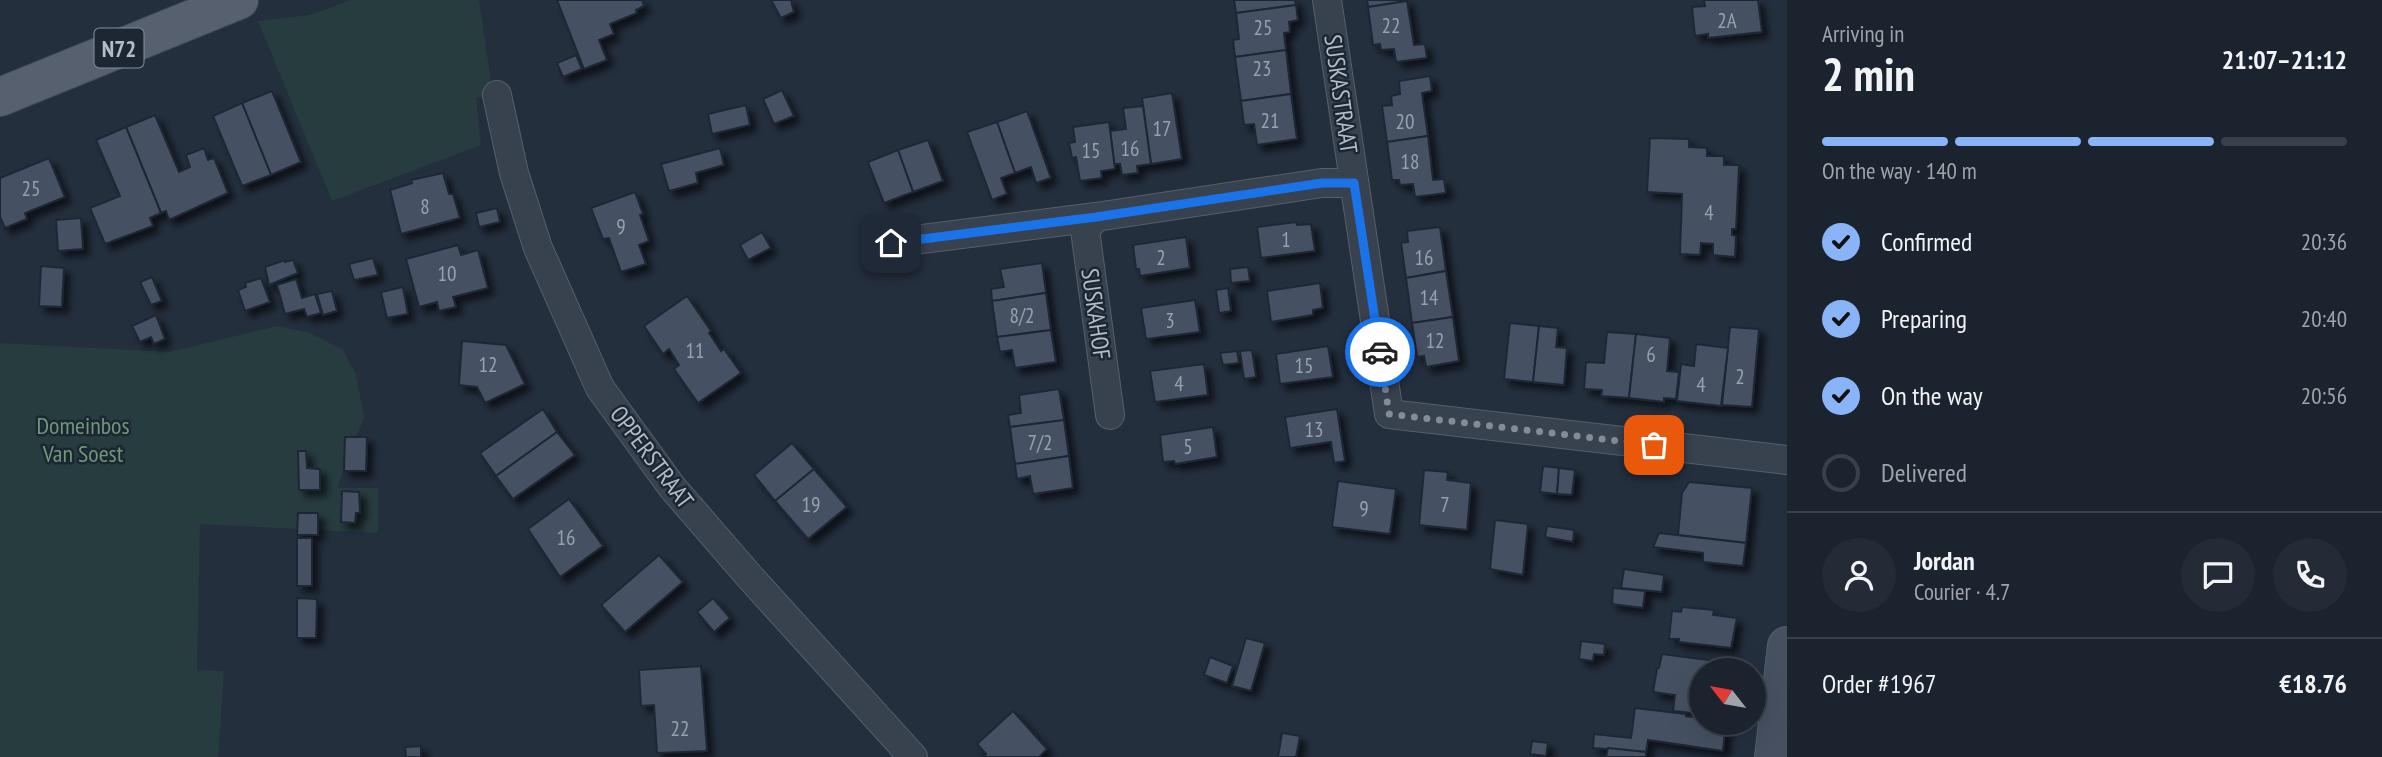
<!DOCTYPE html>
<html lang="en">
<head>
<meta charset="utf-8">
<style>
  :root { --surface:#1b232e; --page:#242b36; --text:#f1f3f6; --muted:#a0a4aa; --line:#39404a; --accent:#8ab4f8 }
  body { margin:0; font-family:"PT Sans Narrow",sans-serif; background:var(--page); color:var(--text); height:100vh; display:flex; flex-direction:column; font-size:26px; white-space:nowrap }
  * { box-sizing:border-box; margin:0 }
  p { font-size:23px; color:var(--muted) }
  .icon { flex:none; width:38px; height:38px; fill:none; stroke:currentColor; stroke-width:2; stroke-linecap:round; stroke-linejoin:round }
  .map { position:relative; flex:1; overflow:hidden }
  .panel { display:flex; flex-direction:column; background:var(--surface); width:595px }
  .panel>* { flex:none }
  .needle { width:46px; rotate:301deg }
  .controls { position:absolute; left:1689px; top:658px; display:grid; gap:14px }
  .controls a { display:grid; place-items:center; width:77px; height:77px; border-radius:50%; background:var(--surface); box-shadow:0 7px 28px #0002,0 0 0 2px var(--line); font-size:35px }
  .pin { position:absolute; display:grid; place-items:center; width:60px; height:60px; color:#fff; margin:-30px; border-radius:14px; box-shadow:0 4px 10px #0006 }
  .courier { position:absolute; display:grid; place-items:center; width:70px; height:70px; margin:-35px; border:5px solid #1a73e8; border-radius:50%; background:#fff; color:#222; box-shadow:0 2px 9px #0007 }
  .head em { font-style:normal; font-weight:700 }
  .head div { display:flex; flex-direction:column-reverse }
  .head { display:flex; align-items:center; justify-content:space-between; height:119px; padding:0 35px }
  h1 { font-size:46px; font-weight:700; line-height:52px }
  .bar { display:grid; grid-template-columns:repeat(4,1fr); gap:10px 7px; align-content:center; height:84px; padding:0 35px }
  .bar i { height:9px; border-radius:5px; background:var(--line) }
  .bar .active { background:var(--accent) }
  .bar p { grid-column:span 4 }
  .line { display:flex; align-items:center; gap:18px; padding:0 35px; border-top:2px solid var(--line) }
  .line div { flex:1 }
  .round { display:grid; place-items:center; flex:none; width:74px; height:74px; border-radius:37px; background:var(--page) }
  ol { padding:0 35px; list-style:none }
  li { display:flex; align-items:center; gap:21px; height:77px }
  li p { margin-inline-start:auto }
  li .icon { padding:7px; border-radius:50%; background:var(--accent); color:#111; stroke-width:4 }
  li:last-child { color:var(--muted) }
  li i { width:38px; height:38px; border:4px solid var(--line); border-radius:50% }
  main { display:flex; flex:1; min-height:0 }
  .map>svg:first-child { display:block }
  .green { fill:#263c3f }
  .building { fill:#455162; stroke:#1f2835; stroke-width:2; filter:url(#shadow) }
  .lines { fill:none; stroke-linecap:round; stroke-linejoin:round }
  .street-casing { stroke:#565f6c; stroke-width:30 }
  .secondary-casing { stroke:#565f6c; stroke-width:40 }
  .primary-casing { stroke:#414a57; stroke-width:40 }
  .street { stroke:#38414e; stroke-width:28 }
  .secondary { stroke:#465061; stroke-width:38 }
  .primary { stroke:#56606e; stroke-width:38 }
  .done { stroke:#828b98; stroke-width:7; stroke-dasharray:0 12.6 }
  .route { stroke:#1a73e8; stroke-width:9 }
  .labels { text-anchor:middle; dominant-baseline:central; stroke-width:5; stroke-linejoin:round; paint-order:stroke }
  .number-label { font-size:21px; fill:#98a1af }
  .shield { fill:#1d2633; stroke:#878f9c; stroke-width:2 }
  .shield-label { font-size:23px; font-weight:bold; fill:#b4bcc9 }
  .street-label { font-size:24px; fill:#b4bcc9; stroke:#1d2633 }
  .park-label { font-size:24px; fill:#6b9a76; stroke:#1d2633 }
</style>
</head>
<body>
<main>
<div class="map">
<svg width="1787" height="757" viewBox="0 0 1787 757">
  <defs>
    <filter id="shadow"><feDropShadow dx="6" dy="6" stdDeviation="3.5" flood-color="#0009"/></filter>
  </defs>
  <rect width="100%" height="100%" fill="#242f3e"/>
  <g class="green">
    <polygon points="351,0 479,0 493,95 476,98 481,145 332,201 258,21 310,15"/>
    <polygon points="277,326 310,333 343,350 356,374 364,417 337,488 378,488 378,533 200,524 197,670 224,671 218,757 0,757 0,343 170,352"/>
  </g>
  <g class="building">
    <polygon points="557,0 642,0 644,6 636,10 637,13 610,24 614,34 599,40 607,60 584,69"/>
    <polygon points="771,0 791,0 794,12 781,18"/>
    <polygon points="1234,0 1295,0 1296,5 1236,13"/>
    <polygon points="1367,0 1406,0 1407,1 1368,7"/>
    <polygon points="1704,0 1758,0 1762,32 1708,38 1708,34 1695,36 1692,7 1705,6"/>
    <polygon points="1407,1 1414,45 1425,44 1427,58 1396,62 1394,49 1381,50 1380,44 1373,45 1368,7"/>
    <polygon points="1296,5 1298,20 1289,22 1290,32 1284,33 1286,50 1235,57 1233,40 1239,39 1236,13"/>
    <polygon points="1286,50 1291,94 1241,101 1235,57"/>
    <polygon points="576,55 582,69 563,77 557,63"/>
    <polygon points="1430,76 1432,91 1422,93 1428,136 1387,142 1382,106 1392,105 1391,96 1400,94 1399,81"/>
    <polygon points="782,90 794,116 774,124 763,99"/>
    <polygon points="272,91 301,162 271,175 242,103"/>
    <polygon points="1172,93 1182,159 1151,164 1142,98"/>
    <polygon points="1291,94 1297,139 1257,145 1254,124 1244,125 1241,101"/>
    <polygon points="242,103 271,175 242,186 213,116"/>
    <polygon points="746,105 750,125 712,134 708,114"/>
    <polygon points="1143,106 1151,164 1137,166 1138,173 1122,175 1120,164 1115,164 1115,169 1110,131 1126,129 1123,108"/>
    <polygon points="1027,111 1051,178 1036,183 1031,167 1015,173 997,122"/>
    <polygon points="155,115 179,172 190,167 186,155 204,148 208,160 214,158 228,193 169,220 166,211 161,213 126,127"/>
    <polygon points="997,122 1015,173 1001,178 1007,194 992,200 967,132"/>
    <polygon points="1109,122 1115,169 1101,171 1102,178 1080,181 1076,157 1072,158 1069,143 1075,142 1073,127"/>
    <polygon points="126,127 161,213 150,218 153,226 105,244 90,208 120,196 96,140"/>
    <polygon points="1428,136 1433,180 1444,179 1446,193 1415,197 1413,184 1400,185 1399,180 1392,180 1387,142"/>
    <polygon points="1650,138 1689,139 1689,147 1707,148 1707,156 1724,156 1724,165 1739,165 1736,229 1732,229 1732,235 1736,236 1735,257 1713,255 1713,244 1701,243 1700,255 1680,254 1682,194 1647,192"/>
    <polygon points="928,140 943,181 913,192 898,150"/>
    <polygon points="720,148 724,165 696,173 698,183 669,191 661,164"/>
    <polygon points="898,150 913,192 884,203 868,162"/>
    <polygon points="49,158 65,197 25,213 27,219 5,228 0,217 0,178"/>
    <polygon points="443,173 449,194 453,194 460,218 401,234 390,190 412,183 411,180"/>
    <polygon points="635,192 643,214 640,215 649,241 639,245 646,264 621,272 609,238 603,239 591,208"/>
    <polygon points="497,208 500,222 479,227 476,213"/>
    <polygon points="81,218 83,249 58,251 56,220"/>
    <polygon points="1296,222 1297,225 1311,224 1315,251 1261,258 1257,227"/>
    <polygon points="1440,227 1446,271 1406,278 1401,243 1408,242 1407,231"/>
    <polygon points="762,232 771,248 748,260 740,245"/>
    <polygon points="1186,237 1190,268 1140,276 1139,269 1136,269 1133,245"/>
    <polygon points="458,245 461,255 478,250 488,288 453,297 456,307 439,311 437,302 419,307 406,259"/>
    <polygon points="373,258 378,275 354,280 349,264"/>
    <polygon points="285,260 285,262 293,260 298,273 269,285 265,267"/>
    <polygon points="1042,263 1046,293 992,301 991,289 1004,287 1000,269"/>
    <polygon points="41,266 64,268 62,307 39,306"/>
    <polygon points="1248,267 1250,281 1231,283 1230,269"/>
    <polygon points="1446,271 1453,317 1412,323 1406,278"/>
    <polygon points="152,277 162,301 151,305 140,282"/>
    <polygon points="261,278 270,302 245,311 238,290 246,287 245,283"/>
    <polygon points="296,279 302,298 315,294 321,313 307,317 304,309 285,314 277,285"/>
    <polygon points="1320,283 1323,308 1313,310 1313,315 1271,322 1267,291"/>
    <polygon points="403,287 408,314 387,318 381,292"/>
    <polygon points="1228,288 1231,311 1219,313 1216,290"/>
    <polygon points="332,291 337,311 323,315 317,294"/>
    <polygon points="1046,293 1051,330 997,337 992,301"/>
    <polygon points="687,296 711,331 709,333 721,351 724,349 741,373 698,403 674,369 679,365 669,349 663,354 644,326"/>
    <polygon points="1195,300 1200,332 1146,339 1141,308"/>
    <polygon points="156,315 165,339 154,344 151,337 140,342 132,326"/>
    <polygon points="1453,317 1459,361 1426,367 1424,356 1417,357 1412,323"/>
    <polygon points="1510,323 1539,326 1533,382 1504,379"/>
    <polygon points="1539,326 1558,328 1556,347 1567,348 1564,385 1533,382"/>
    <polygon points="1730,327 1759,329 1752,407 1722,405"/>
    <polygon points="1051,330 1056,362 1015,368 1012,350 1000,352 997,337"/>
    <polygon points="1607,332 1636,334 1629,398 1601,396 1602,390 1584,389 1586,362 1604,363"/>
    <polygon points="1636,334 1670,338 1667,371 1679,372 1676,399 1664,398 1664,402 1629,398"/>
    <polygon points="462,341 506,345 525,384 485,403 477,387 459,385"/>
    <polygon points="1696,344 1728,348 1721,406 1677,401 1681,364 1694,366"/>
    <polygon points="1328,346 1333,377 1280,384 1276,354"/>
    <polygon points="1252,350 1256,377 1244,379 1240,351"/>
    <polygon points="1237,351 1239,363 1223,365 1220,353"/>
    <polygon points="1204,364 1208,395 1155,402 1150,371"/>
    <polygon points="1059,389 1064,420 1010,427 1008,415 1021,413 1019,395"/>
    <polygon points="543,409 557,432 496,476 480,453"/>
    <polygon points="1337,409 1345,461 1334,463 1331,442 1290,448 1285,417"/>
    <polygon points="1064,420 1069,456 1015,464 1010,427"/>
    <polygon points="1213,427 1217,457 1175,464 1174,461 1163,462 1160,435"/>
    <polygon points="557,432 575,455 513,499 496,476"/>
    <polygon points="345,437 367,437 366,471 344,471"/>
    <polygon points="792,443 814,469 775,501 754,475"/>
    <polygon points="298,451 306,451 307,468 320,469 320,490 299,490"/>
    <polygon points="1069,456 1073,488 1033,494 1030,476 1017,479 1015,464"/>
    <polygon points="1543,466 1559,468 1557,494 1540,492"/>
    <polygon points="1559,468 1575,470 1572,495 1557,494"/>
    <polygon points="814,469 847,507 808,539 775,501"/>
    <polygon points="1424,470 1448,472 1447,480 1471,483 1467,530 1419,525"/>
    <polygon points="1338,481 1396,489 1390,534 1332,527"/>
    <polygon points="1689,482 1752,488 1746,543 1678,535 1682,493"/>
    <polygon points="342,491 359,492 360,513 356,513 355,523 341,522"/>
    <polygon points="569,499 603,546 560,577 528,529"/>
    <polygon points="298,513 318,513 318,535 297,535"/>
    <polygon points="1495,520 1528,524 1523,575 1490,569"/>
    <polygon points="1547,526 1574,530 1573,542 1545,537"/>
    <polygon points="1659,533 1746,543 1743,566 1703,562 1703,553 1653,547"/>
    <rect x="297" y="538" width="15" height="48"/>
    <polygon points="659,555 683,582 625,632 601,605"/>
    <polygon points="1624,569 1664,575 1662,592 1621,588"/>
    <polygon points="1613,588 1645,591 1643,608 1612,604"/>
    <polygon points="297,598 317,599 316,638 297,638"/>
    <polygon points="713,598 730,618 714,632 697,612"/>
    <polygon points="1682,607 1714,610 1713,615 1737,618 1731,648 1679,642 1679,639 1669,639 1672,611 1681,612"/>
    <polygon points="1246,638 1265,643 1251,691 1232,686"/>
    <polygon points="1581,641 1605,644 1604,655 1594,654 1593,661 1579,659"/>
    <polygon points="1662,654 1731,663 1730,670 1701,670 1701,714 1673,711 1675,695 1653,692 1657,668 1659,668"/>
    <polygon points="1210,657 1233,666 1227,683 1204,675"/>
    <polygon points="701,666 707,751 657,753 654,705 641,706 639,670"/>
    <polygon points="1635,708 1686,714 1686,716 1701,718 1701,723 1726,723 1723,751 1648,740 1646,752 1593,748 1594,734 1631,738"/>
    <polygon points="1013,711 1047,749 1039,757 986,757 984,755 986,754 977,744"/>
    <polygon points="1282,733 1300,736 1296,757 1278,757"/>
    <polygon points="1532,741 1548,743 1546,756 1530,754"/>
    <polygon points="421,746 421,757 406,757 405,747"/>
    <polygon points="1608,748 1646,752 1646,757 1606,757"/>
  </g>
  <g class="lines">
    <defs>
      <g id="street">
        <polyline points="1327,0 1389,414 1787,460"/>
        <polyline points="497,95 514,173 538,248 600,388 672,487 749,576 913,757"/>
        <polyline points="891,243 1096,217"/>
        <polyline points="1110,415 1085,230 1096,217 1322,183 1354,183"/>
      </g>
      <polyline id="secondary" points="1774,757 1787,646"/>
      <polyline id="primary" points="0,97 239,0"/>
    </defs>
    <use href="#street" class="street-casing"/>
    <use href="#secondary" class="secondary-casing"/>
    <use href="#primary" class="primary-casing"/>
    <use href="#street" class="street"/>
    <use href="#secondary" class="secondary"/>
    <use href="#primary" class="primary"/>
  </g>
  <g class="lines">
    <polyline class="done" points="1380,352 1389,414 1654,445"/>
    <polyline class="route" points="891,243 1096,217 1322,183 1354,183 1380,352"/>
  </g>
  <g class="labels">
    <g class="number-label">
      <text x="1727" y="20">2A</text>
      <text x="1391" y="25">22</text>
      <text x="1263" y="27">25</text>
      <text x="1262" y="68">23</text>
      <text x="1270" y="120">21</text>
      <text x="1405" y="121">20</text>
      <text x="1162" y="128">17</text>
      <text x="1130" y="148">16</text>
      <text x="1091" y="150">15</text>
      <text x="1410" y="161">18</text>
      <text x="31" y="188">25</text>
      <text x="425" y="206">8</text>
      <text x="1709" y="212">4</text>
      <text x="621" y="226">9</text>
      <text x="1286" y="239">1</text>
      <text x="1161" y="257">2</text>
      <text x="1424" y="257">16</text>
      <text x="447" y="273">10</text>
      <text x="1429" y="297">14</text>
      <text x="1022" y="315">8/2</text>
      <text x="1170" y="320">3</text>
      <text x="1435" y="340">12</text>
      <text x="695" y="350">11</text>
      <text x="1651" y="354">6</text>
      <text x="488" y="364">12</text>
      <text x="1304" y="365">15</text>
      <text x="1740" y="376">2</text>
      <text x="1179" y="383">4</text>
      <text x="1701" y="384">4</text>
      <text x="1314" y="429">13</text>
      <text x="1040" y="442">7/2</text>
      <text x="1188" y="446">5</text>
      <text x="811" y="504">19</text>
      <text x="1445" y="504">7</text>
      <text x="1364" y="508">9</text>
      <text x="566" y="537">16</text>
      <text x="680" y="728">22</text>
    </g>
    <rect class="shield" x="94.5" y="28.5" width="49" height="39" rx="5"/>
    <g class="shield-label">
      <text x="119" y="48">N72</text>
    </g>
    <g class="street-label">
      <text transform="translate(1341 94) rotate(82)">SUSKASTRAAT</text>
      <text transform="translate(1096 314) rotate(82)">SUSKAHOF</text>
      <text transform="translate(652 457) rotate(53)">OPPERSTRAAT</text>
    </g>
    <g class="park-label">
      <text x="83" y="425">Domeinbos<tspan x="83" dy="28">Van Soest</tspan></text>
    </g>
  </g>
</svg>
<div class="controls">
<a><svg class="needle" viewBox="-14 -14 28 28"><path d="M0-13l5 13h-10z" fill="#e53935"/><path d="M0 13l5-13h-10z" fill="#a0a4aa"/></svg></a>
</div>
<div class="pin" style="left:1654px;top:445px;background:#ea580c"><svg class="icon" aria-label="bag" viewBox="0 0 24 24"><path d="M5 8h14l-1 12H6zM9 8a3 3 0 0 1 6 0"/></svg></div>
<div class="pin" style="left:891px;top:243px;background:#1f2937"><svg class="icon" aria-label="home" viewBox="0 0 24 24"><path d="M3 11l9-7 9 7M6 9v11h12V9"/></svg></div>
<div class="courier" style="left:1380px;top:352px"><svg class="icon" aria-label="car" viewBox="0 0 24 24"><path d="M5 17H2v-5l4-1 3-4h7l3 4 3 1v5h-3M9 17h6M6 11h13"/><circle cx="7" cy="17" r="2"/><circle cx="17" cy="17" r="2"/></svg></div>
</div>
<section class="panel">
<div class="head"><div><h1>2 min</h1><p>Arriving in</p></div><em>21:07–21:12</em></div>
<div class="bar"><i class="active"></i><i class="active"></i><i class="active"></i><i></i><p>On the way · 140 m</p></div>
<ol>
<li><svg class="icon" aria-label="check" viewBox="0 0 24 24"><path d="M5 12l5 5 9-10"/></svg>Confirmed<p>20:36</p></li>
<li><svg class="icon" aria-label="check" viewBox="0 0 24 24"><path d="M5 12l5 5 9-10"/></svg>Preparing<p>20:40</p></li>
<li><svg class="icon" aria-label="check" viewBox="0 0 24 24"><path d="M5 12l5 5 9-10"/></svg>On the way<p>20:56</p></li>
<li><i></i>Delivered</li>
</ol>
<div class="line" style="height:126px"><a class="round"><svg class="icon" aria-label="person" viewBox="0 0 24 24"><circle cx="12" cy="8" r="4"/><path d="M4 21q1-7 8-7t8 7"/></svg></a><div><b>Jordan</b><p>Courier · 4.7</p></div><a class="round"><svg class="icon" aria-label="chat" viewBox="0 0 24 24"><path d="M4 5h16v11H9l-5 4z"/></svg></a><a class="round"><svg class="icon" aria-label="phone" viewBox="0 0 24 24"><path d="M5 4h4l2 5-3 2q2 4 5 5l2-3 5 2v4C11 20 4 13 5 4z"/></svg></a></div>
<div class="line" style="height:91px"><div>Order #1967</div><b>€18.76</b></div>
</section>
</main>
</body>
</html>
